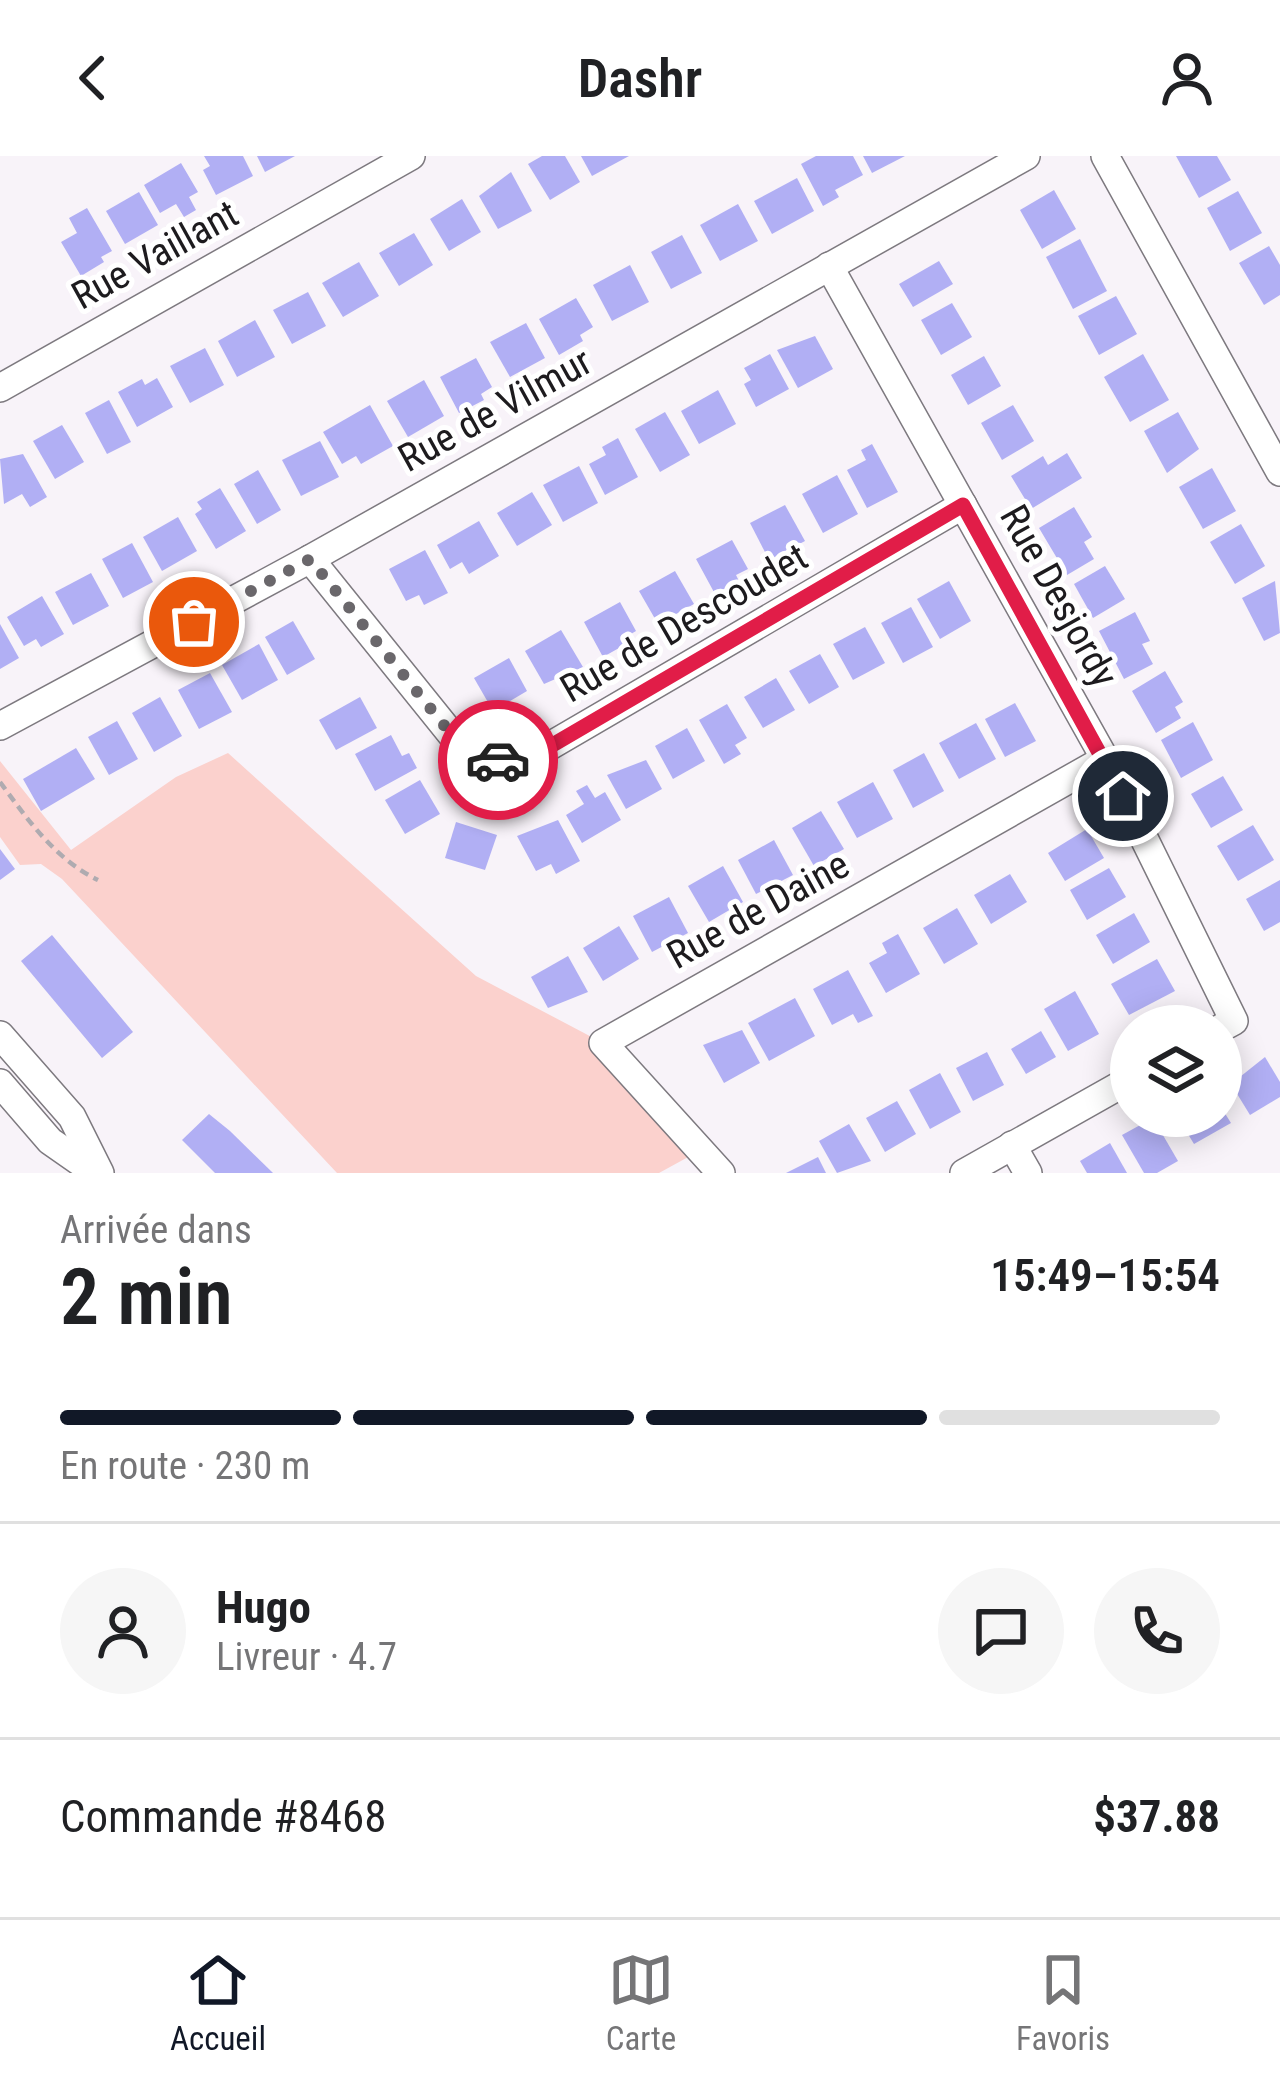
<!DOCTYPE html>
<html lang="fr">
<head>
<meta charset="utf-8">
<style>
  :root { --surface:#fff; --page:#f6f6f6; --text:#202124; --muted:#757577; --line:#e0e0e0; --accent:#111827 }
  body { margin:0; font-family:"Roboto Condensed",sans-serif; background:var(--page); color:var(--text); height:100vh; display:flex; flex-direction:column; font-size:45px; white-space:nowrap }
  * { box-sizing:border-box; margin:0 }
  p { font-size:39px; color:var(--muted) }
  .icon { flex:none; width:66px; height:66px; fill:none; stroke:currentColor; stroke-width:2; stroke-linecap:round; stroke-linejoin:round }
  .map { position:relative; height:1017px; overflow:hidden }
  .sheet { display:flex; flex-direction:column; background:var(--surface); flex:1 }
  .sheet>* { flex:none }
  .tools { position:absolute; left:1110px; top:849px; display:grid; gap:24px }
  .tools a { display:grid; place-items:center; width:132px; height:132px; border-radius:50%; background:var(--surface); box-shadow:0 6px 30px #0003; font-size:60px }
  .pin { position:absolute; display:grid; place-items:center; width:102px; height:102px; color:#fff; margin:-51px; border:6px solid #fff; border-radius:50%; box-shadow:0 3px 12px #0007 }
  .courier { position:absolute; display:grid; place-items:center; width:120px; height:120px; margin:-60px; border:9px solid #e11d48; border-radius:50%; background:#fff; color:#222; box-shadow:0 3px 15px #0007 }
  .head em { font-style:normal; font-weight:600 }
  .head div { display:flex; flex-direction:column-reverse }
  .head { display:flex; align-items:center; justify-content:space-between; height:204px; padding:0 60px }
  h1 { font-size:78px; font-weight:600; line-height:90px }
  .bar { display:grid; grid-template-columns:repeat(4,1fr); gap:18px 12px; align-content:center; height:144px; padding:0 60px }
  .bar i { height:15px; border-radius:9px; background:var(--line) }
  .bar .selected { background:var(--accent) }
  .bar p { grid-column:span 4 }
  .line { display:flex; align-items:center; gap:30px; padding:0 60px; border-top:3px solid var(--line) }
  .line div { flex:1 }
  .round { display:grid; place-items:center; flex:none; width:126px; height:126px; border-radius:63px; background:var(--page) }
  header { display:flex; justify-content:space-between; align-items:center; height:156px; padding:0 60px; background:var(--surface); font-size:54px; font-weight:600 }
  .tabs { display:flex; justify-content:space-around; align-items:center; height:168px; border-top:3px solid var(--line); background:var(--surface); font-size:33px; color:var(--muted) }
  .tabs a { display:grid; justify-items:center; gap:6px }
  .tabs .selected { color:var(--accent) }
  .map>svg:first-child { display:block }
  .green { fill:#fbd1cd }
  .building { fill:#b1aff4 }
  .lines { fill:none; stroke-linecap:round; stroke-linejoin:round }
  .minor-casing { stroke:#7d797f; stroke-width:30 }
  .path { stroke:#afabb0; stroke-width:4.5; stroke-dasharray:9 6; stroke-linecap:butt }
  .minor { stroke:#fff; stroke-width:27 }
  .done { stroke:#6a676b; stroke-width:12; stroke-dasharray:0 21.6 }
  .route { stroke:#e11d48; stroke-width:15 }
  .labels { text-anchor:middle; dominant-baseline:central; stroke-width:10; stroke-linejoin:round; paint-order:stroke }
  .street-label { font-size:39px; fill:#1d1b1e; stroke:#fff }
</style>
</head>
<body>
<header><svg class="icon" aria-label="back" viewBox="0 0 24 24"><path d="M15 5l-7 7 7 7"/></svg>Dashr<svg class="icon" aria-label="person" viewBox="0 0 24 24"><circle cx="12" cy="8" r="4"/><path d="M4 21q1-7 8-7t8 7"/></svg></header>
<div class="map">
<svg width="1280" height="1017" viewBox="0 0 1280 1017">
  <rect width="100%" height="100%" fill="#f8f3f9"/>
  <polygon class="green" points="228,597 476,820 603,887 701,994 659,1017 337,1017 62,723 41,708 20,709 0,681 0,605 71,694 176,621"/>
  <g class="building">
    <polygon points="204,0 243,0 253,20 216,39 203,14 210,10"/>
    <polygon points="257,0 295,0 265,16"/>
    <polygon points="542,0 565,0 580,26 550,44 528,8"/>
    <polygon points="581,0 629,0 592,20"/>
    <polygon points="816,0 853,0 863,19 835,34 839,41 823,50 801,8"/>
    <polygon points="863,0 905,0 872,17"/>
    <polygon points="1176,0 1217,0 1231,24 1199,42"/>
    <polygon points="181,7 198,36 189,41 196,54 184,61 176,48 160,57 144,29"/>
    <polygon points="511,16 532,55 498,73 479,40"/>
    <polygon points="797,22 814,55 772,78 754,45"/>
    <polygon points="1054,34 1076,73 1042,93 1020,54"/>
    <polygon points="1238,35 1262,77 1230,95 1207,52"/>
    <polygon points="139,36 158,69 125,88 106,55"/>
    <polygon points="462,43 481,76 449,95 430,63"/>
    <polygon points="738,48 758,85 720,105 700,69"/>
    <polygon points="87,52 112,95 101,101 104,106 81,120 61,86 77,77 69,62"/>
    <polygon points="414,77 433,109 399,130 379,97"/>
    <polygon points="682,79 702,117 671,133 651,96"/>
    <polygon points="1080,83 1107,135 1073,153 1046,101"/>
    <polygon points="1269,90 1280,109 1280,139 1264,149 1239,107"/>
    <polygon points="939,105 953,128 913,151 899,128"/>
    <polygon points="359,106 379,140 343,161 322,127"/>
    <polygon points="630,109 649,146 612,165 593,129"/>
    <polygon points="308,136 326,170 292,188 273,154"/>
    <polygon points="1116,140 1137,178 1099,199 1078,160"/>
    <polygon points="576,142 593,171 580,179 583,185 559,199 539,163"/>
    <polygon points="952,147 972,181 941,199 921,164"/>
    <polygon points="255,164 275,201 237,221 218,185"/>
    <polygon points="526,167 545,202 510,221 490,186"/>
    <polygon points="815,180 833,213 798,232 777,194"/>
    <polygon points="205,192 224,229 190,247 170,210"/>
    <polygon points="770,198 789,233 756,251 744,228 751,224 744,212"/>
    <polygon points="1143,198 1169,244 1130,266 1104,221"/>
    <polygon points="984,200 1001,230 968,249 951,219"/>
    <polygon points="476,202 492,231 481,238 484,244 459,257 440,221"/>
    <polygon points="157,222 173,251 137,271 118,236 142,223 145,229"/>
    <polygon points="424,224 444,260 408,281 387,245"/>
    <polygon points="718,234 736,268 699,288 681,255"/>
    <polygon points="109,244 131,286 107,298 85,257"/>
    <polygon points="370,249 393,290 361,308 356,300 342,308 323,276"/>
    <polygon points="1013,249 1034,285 1002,304 981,267"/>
    <polygon points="665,256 690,299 660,316 635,273"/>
    <polygon points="1178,256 1199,293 1167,317 1144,275"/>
    <polygon points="62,269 84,306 55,323 33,285"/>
    <polygon points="618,282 638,321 605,339 589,308 606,299 602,291"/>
    <polygon points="320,285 339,321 301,340 282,304"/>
    <polygon points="872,288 898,336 867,352 847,314 866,304 861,294"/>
    <polygon points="1067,297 1082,322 1031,353 1011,320 1043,300 1048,309"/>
    <polygon points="23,298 47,341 30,351 22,338 4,348 0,303"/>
    <polygon points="579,310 598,347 563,366 543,329"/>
    <polygon points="1212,312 1236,355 1203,373 1179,331"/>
    <polygon points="258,314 281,354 257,368 234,328"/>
    <polygon points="837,319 858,358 823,377 802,338"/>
    <polygon points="220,332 246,375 216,393 195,358 202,353 197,346"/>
    <polygon points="532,336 552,369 517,390 497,357"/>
    <polygon points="785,349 805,385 769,404 750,367"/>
    <polygon points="1074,351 1092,381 1084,386 1094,403 1067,419 1039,372"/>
    <polygon points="178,361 197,395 162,415 143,381"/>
    <polygon points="479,365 499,400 469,418 462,406 450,413 437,389"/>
    <polygon points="1241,368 1265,410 1235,428 1210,386"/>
    <polygon points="732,384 748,413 736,419 739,425 715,438 696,403"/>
    <polygon points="132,387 153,426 123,442 102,403"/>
    <polygon points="425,394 448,437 424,449 419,439 406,445 389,413"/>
    <polygon points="1105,410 1125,443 1093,462 1074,428"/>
    <polygon points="675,415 694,448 658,468 639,435"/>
    <polygon points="91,417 109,450 73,469 55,436"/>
    <polygon points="949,425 971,465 940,483 917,443"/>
    <polygon points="1275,425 1280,477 1264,485 1242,442"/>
    <polygon points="42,440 64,478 41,491 36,483 24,490 7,461"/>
    <polygon points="620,446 636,475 624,482 628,487 603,501 584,466"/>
    <polygon points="911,451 933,491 903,507 881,467"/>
    <polygon points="1135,456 1150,485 1142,488 1153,508 1124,523 1099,475"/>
    <polygon points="293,465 315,503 287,519 265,481"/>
    <polygon points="0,468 19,502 0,513"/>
    <polygon points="865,471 885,507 853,524 833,488"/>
    <polygon points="561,474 583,511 544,528 525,495"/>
    <polygon points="259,488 278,524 242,544 222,509"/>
    <polygon points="820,498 839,531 809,548 789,515"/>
    <polygon points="509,502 527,535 493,555 474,522"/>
    <polygon points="1165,515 1183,546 1175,551 1181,562 1156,577 1132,535"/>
    <polygon points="210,517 232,556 199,573 178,534"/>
    <polygon points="776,522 795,554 763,572 744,541"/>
    <polygon points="160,541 182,580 154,596 132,557"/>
    <polygon points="360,541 377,572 336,594 319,564"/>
    <polygon points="1015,547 1036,585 1005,601 985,563"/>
    <polygon points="727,548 747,582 735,589 741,598 724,608 699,564"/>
    <polygon points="117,565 138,603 109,619 88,581"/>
    <polygon points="1193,566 1213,604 1181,622 1161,584"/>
    <polygon points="976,567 996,603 959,623 939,587"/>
    <polygon points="687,572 705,605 673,623 655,590"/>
    <polygon points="391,579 402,600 409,597 417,612 375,635 355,598"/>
    <polygon points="76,592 95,623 41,655 23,623"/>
    <polygon points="924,597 944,635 913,652 893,614"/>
    <polygon points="646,604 662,633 626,653 607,619"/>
    <polygon points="1223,620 1243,654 1211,672 1191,638"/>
    <polygon points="420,624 440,658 405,678 385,644"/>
    <polygon points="873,626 893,663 857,682 837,646"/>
    <polygon points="587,629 595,642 605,636 621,664 582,687 566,659 584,648 576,635"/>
    <polygon points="821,655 844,693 814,710 792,672"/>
    <polygon points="558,664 580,705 556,718 551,708 536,715 517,680"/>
    <polygon points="456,666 497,679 485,714 445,702"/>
    <polygon points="1253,669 1274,704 1238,725 1217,690"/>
    <polygon points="1087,673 1104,702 1065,725 1048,697"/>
    <polygon points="774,684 793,719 756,738 738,704"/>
    <polygon points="0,693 15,713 0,724"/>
    <polygon points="723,710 743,746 709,766 688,730"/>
    <polygon points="1109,712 1126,741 1087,764 1070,734"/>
    <polygon points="1010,718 1027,746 991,768 974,739"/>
    <polygon points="1280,724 1280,766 1264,775 1246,743"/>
    <polygon points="669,741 688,777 652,796 633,760"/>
    <polygon points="957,752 978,788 944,808 923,772"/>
    <polygon points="1134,757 1150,786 1113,808 1096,779"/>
    <polygon points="619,770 639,803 603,825 583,792"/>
    <polygon points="898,778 920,818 886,837 869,807 887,797 882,787"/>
    <polygon points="52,779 133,876 102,902 21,805"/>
    <polygon points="568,800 588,836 548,852 531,821"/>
    <polygon points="1157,803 1175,835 1129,859 1111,828"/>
    <polygon points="848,814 873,860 858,867 853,858 832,869 813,833"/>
    <polygon points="1075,835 1099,878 1068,895 1044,853"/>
    <polygon points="795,842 815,880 769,905 748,867"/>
    <polygon points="742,874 760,907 724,927 703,889"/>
    <polygon points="1041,875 1056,901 1026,918 1011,893"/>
    <polygon points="987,896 1004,929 973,945 956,912"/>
    <polygon points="1265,901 1280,926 1280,941 1250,959 1231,928"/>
    <polygon points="940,917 961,956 930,973 909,934"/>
    <polygon points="897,945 916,978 885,996 866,962"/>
    <polygon points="1221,951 1231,967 1194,988 1177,960 1221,960"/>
    <polygon points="209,958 230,975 273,1017 215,1017 182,984"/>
    <polygon points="1153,962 1178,1005 1157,1017 1144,1017 1122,979"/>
    <polygon points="849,968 871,1005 837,1017 819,985"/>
    <polygon points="1110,987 1127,1017 1087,1017 1080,1005"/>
    <polygon points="818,1001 826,1017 786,1017"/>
  </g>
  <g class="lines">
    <defs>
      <g id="minor">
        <polyline points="1105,0 1280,316"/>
        <polyline points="829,110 1105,603 1234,865 1221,872"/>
        <polyline points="0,232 411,0"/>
        <polyline points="310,403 468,599 519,608 963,349"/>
        <polyline points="0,570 310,403 1026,0"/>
        <polyline points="0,879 72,961 100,1017"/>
        <polyline points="0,927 50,985 96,1017"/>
        <polyline points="1012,989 1028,1017"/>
        <polyline points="721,1017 603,887 1105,603"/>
        <polyline points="964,1017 1131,923"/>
      </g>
    </defs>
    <use href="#minor" class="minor-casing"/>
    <path class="path" d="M0,626c28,38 55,77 98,98"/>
    <use href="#minor" class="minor"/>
  </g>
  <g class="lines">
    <polyline class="done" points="194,466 310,403 468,599 498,604"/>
    <polyline class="route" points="498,604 520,608 963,349 1123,640"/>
  </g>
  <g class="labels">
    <g class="street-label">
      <text transform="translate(155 99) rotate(-29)">Rue Vaillant</text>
      <text transform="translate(495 254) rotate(-29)">Rue de Vilmur</text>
      <text transform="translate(1059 440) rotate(61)">Rue Desjordy</text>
      <text transform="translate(684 467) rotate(-30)">Rue de Descoudet</text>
      <text transform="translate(758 754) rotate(-29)">Rue de Daine</text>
    </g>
  </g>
</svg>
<div class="tools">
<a><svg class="icon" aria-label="layers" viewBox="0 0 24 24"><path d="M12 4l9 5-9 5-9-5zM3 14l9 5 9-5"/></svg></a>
</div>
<div class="pin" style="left:194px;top:466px;background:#ea580c"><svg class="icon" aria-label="bag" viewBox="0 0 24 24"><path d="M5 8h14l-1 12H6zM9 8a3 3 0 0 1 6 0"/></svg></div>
<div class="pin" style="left:1123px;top:640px;background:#1f2937"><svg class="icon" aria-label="home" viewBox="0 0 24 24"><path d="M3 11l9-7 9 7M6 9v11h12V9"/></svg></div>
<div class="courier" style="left:498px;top:604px"><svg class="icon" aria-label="car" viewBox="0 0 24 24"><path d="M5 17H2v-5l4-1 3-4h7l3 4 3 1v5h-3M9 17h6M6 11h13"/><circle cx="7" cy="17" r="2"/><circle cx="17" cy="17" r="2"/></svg></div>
</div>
<section class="sheet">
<div class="head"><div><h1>2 min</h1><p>Arrivée dans</p></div><em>15:49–15:54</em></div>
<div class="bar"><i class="selected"></i><i class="selected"></i><i class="selected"></i><i></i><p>En route · 230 m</p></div>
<div class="line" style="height:216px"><a class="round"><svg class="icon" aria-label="person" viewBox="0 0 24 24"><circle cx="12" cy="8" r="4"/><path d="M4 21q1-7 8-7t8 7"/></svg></a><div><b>Hugo</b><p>Livreur · 4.7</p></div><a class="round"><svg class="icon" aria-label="chat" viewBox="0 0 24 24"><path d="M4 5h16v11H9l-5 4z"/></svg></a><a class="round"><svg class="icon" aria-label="phone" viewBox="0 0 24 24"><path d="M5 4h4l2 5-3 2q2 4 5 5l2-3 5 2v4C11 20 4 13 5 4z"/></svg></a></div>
<div class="line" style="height:156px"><div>Commande #8468</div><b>$37.88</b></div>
</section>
<nav class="tabs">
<a class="selected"><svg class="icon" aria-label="home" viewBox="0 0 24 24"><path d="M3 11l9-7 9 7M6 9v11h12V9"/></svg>Accueil</a>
<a><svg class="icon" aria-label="map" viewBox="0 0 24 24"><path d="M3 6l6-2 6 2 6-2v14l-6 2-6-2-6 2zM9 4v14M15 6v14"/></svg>Carte</a>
<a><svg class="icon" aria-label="saved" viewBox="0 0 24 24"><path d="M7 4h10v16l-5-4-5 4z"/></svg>Favoris</a>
</nav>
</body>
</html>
